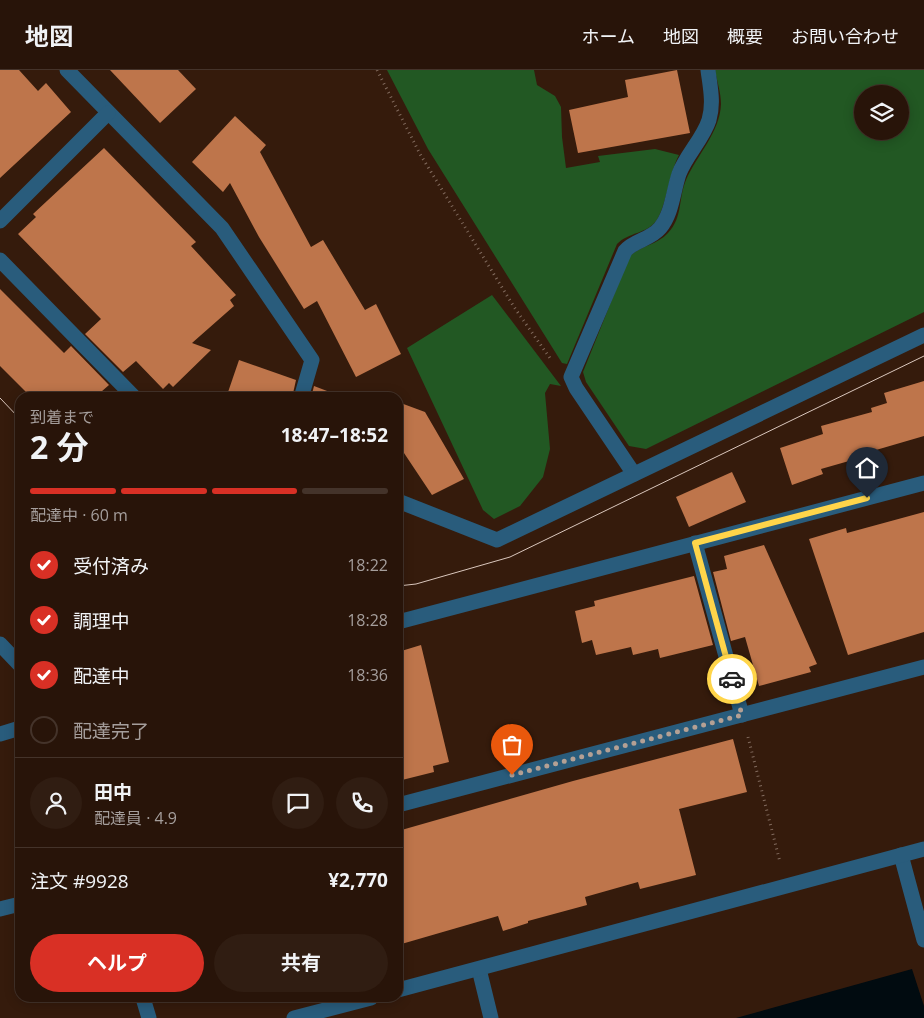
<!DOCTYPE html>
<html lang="ja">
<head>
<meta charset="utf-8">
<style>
  :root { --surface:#281409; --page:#301d12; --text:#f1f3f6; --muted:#a59e9c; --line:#44332a; --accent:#d93025 }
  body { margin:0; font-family:"Open Sans","Noto Sans JP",sans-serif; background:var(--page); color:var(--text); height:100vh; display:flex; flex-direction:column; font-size:19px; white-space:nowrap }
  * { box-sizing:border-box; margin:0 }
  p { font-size:16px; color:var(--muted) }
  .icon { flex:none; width:28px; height:28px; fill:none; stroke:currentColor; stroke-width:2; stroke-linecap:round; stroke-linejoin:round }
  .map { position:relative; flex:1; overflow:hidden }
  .details { position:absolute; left:15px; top:322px; width:388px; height:610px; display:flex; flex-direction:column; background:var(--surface); border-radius:15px; box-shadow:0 2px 12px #0003,0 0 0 1px var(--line) }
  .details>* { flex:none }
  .buttons { position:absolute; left:854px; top:15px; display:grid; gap:10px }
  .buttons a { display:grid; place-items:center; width:55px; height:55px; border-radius:50%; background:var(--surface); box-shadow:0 2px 12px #0003,0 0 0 1px var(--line); font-size:25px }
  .pin { position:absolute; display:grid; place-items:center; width:42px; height:42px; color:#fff; margin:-51px -21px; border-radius:50% 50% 50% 0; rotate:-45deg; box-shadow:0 0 5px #0007 }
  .pin .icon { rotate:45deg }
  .courier { position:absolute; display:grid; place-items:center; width:50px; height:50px; margin:-25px; border:4px solid #ffd54a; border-radius:50%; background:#fff; color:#222; box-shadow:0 1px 6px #0007 }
  .head em { font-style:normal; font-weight:700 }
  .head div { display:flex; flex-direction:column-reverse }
  .head { display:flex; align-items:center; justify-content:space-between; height:85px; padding:0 15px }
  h1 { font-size:32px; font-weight:700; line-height:38px }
  .bar { display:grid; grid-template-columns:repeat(4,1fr); gap:8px 5px; align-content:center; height:60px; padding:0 15px }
  .bar i { height:6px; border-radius:4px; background:var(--line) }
  .bar .current { background:var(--accent) }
  .bar p { grid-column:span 4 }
  .line { display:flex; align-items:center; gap:12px; padding:0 15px; border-top:1px solid var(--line) }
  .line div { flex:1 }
  .round { display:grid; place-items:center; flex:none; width:52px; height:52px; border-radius:26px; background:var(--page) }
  ol { padding:0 15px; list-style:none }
  li { display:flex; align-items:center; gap:15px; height:55px }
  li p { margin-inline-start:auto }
  li .icon { padding:5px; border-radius:50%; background:var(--accent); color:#fff; stroke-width:4 }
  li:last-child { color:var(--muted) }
  li i { width:28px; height:28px; border:2px solid var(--line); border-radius:50% }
  .cta { display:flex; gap:10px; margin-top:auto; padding:10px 15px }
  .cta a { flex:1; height:58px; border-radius:30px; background:var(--accent); color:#fff; font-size:20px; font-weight:700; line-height:58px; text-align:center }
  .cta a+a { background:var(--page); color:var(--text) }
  header { display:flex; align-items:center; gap:30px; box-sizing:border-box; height:70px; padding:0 25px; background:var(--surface); border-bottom:1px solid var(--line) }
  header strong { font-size:24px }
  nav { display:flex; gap:28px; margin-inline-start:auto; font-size:18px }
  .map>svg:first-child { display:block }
  .green { fill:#225823; fill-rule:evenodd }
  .water { fill:#010b10 }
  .building { fill:#be754b }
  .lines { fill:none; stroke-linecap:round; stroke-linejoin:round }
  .path { stroke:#826b5e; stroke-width:3; stroke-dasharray:1 4; stroke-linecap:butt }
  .minor { stroke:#295c7c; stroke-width:15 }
  .tram { stroke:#dac7bd; stroke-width:1 }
  .done { stroke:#b4a094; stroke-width:5; stroke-dasharray:0 9 }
  .route { stroke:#ffd54a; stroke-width:6 }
</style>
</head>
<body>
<header>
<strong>地図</strong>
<nav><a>ホーム</a><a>地図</a><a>概要</a><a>お問い合わせ</a></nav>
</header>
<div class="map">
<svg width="924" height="948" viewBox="0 0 924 948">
  <rect width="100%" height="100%" fill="#351b0c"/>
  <g class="green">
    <path d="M387,0h147l3,15 18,11 6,11 1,30 4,31 34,-6 -2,-6 57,-7 24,6c-10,18 -13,53 -23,66 -10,13 -27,11 -39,23l-50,120 -5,-1 -134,-214z"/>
    <path d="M715,0h209v242l-278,137 -17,-3 -43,-64 -3,-10 46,-115c11,-11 28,-12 39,-24 15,-16 10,-34 18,-53 11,-25 34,-48 35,-76 0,-11 -4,-23 -6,-34zM862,24h38v37h-38z"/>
    <polygon points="492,225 561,316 550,314 545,323 550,379 543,407 520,436 494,449 483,440 407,278"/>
  </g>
  <polygon class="water" points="912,899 924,936 924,948 736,948"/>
  <g class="building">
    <polygon points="0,0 19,0 38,21 46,13 71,42 0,108"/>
    <polygon points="110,0 178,0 196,19 160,53"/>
    <polygon points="677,0 690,63 578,83 569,40 628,27 625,10"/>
    <polygon points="235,46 266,75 260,82 311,177 323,170 365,240 376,234 401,284 356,307 317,231 304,239 259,167 230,113 223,122 192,92"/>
    <polygon points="104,78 196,172 191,176 236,225 230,230 234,236 192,273 211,280 173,317 169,313 163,319 136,291 123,302 85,264 101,249 18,164 36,147 33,144"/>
    <polygon points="0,219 64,283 71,276 109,315 94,328 32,328 0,296"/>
    <polygon points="239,290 296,310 292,328 226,328"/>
    <polygon points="924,311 924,366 876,380 877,383 821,399 823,404 792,415 780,378 823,364 821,356 872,342 871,338 887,333 884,323"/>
    <polygon points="314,316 335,324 334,328 311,328"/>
    <polygon points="398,332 425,342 464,409 432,425 404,383 398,380"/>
    <polygon points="732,402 746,432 689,457 676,427"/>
    <polygon points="924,442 924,562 848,585 809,469 846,458 847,463"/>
    <polygon points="764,475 817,594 809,597 811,602 759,616 745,567 731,571 713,502 727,499 724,486"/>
    <polygon points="694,506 713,575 660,588 658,579 633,585 631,577 596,585 592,570 582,573 575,541 595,536 594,531"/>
    <polygon points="421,575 449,692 433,696 434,702 398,711 398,582"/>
    <polygon points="733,669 747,722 679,739 696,805 640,819 638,812 585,827 587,835 528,851 528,853 503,861 498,846 398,875 398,761 573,711"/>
  </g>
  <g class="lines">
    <g class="path">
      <polyline points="377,0 420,84 514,237 552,291"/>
      <polyline points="748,667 780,792"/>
    </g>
    <g class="minor">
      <polyline points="67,0 222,158 312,290 301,328"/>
      <polyline points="0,151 108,43"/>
      <polyline points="0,190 135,328"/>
      <path d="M634,404l-58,-86 -5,-11 54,-126c9,-11 25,-11 35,-23 12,-14 13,-36 19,-54 7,-19 24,-35 30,-54 5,-17 1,-34 -1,-50"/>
      <polyline points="398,431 497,470 924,265"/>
      <polyline points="695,473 742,645"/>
      <polyline points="398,552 924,413"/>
      <polyline points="0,574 20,595"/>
      <polyline points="0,664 20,658"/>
      <polyline points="398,735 924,597"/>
      <polyline points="901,785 924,870"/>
      <polyline points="0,839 20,834"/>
      <polyline points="479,899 491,948"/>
      <polyline points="398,920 924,779"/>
      <polyline points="143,928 149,948"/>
      <polyline points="294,948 371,928"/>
    </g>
    <g class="tram">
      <polyline points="0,328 20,349"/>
      <polyline points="398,516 416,514 510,487 924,286"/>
    </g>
  </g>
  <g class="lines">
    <polyline class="done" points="512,705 742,645 732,609"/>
    <polyline class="route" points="732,609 695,473 867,428"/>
  </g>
</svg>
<div class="buttons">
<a><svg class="icon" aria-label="layers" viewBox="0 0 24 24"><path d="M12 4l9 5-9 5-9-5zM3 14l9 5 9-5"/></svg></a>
</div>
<div class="pin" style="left:512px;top:705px;background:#ea580c"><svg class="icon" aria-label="bag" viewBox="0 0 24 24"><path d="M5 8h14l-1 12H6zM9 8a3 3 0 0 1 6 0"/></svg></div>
<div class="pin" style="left:867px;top:428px;background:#1f2937"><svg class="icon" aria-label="home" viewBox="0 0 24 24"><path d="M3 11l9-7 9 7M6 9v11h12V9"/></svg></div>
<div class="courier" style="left:732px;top:609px"><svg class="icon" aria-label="car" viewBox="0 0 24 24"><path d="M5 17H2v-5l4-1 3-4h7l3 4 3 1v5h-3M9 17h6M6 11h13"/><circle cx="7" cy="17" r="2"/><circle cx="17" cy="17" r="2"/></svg></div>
<section class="details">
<div class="head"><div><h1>2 分</h1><p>到着まで</p></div><em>18:47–18:52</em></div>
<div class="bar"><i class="current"></i><i class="current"></i><i class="current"></i><i></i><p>配達中 · 60 m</p></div>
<ol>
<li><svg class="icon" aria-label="check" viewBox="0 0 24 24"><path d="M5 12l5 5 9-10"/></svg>受付済み<p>18:22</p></li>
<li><svg class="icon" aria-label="check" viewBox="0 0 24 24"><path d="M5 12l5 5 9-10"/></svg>調理中<p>18:28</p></li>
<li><svg class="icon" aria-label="check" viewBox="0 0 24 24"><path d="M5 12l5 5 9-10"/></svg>配達中<p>18:36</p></li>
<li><i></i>配達完了</li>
</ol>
<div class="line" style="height:90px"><a class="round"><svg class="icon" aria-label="person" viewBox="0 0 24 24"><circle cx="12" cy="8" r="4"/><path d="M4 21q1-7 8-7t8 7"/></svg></a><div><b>田中</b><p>配達員 · 4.9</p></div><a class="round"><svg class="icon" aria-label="chat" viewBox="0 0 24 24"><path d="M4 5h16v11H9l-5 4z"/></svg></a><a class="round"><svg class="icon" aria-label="phone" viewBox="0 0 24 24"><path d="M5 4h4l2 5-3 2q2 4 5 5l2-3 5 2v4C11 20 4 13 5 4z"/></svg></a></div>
<div class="line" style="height:65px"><div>注文 #9928</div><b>¥2,770</b></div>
<div class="cta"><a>ヘルプ</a><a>共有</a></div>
</section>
</div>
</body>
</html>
